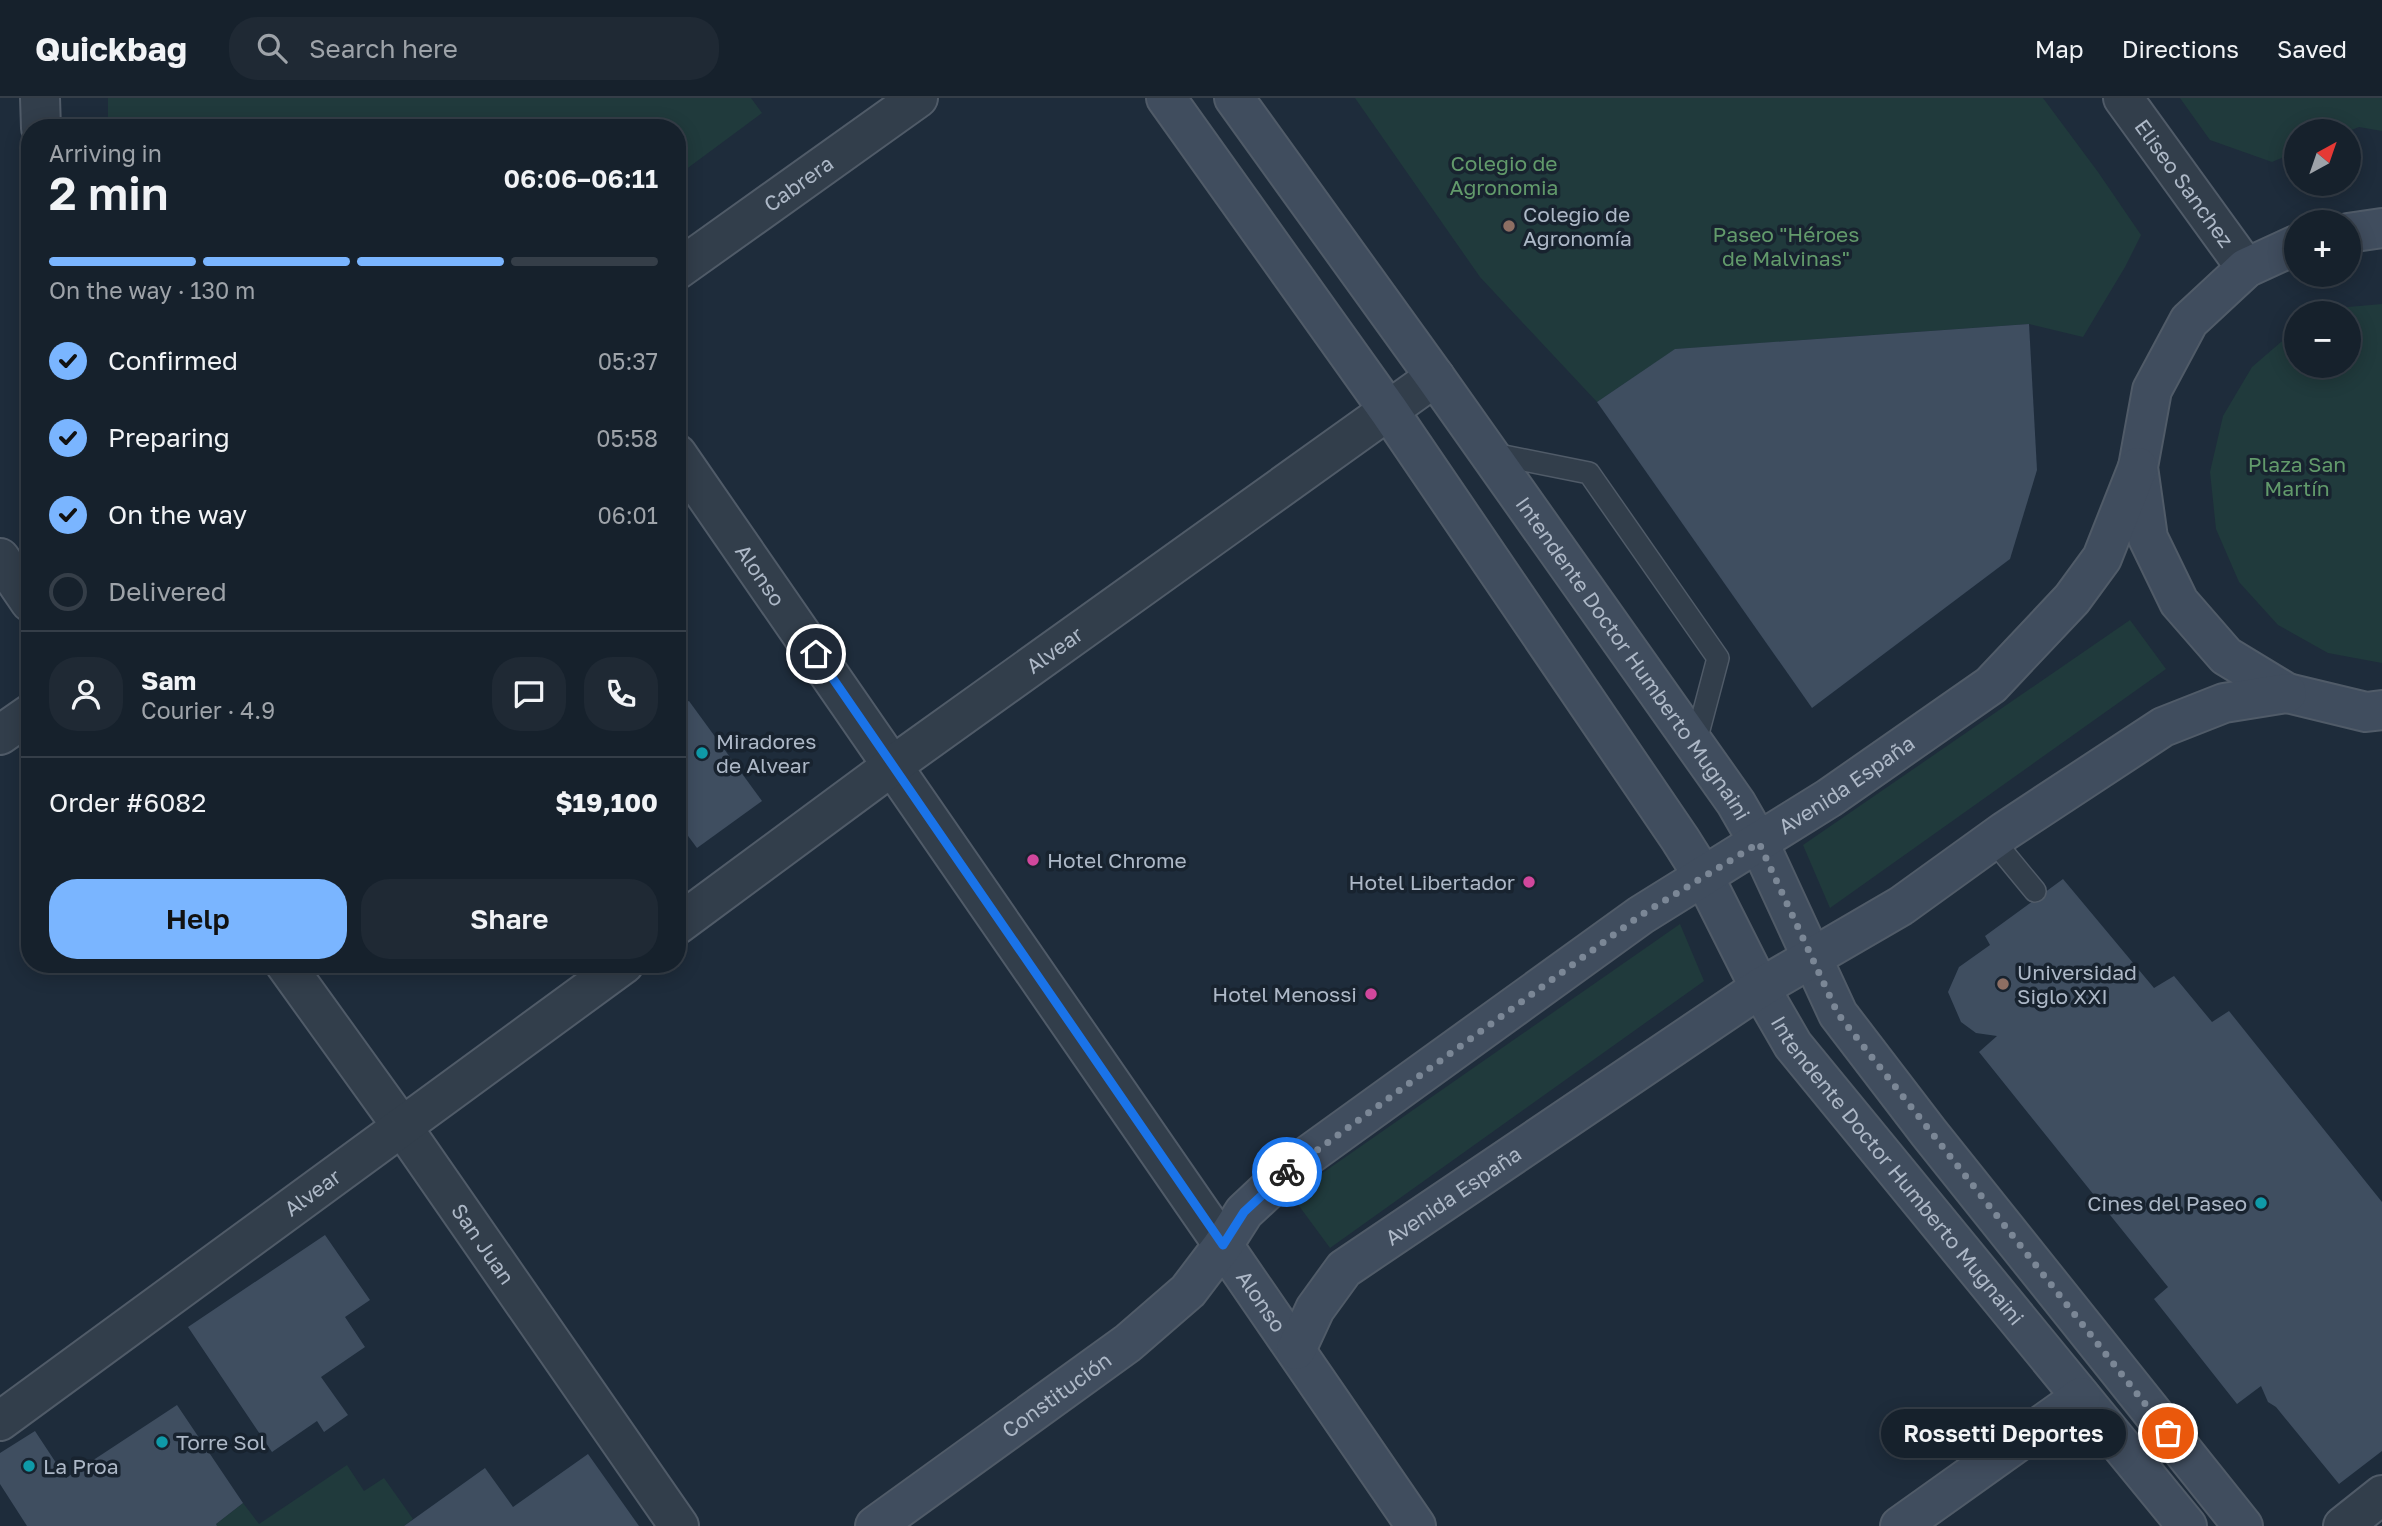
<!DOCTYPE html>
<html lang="en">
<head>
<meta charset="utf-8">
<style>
  :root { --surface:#16212c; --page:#1f2934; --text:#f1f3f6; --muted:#9ea3a9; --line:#353e48; --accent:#7ab5ff }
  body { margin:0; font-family:"Golos Text",sans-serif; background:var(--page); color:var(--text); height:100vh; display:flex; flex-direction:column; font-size:26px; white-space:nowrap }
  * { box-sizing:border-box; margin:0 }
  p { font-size:23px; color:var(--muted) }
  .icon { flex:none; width:38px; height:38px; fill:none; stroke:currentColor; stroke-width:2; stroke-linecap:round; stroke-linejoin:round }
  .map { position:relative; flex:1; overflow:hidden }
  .panel { position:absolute; left:21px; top:21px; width:665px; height:854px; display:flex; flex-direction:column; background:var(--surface); border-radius:28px; box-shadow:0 4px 18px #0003,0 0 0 2px var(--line) }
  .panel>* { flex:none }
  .needle { width:46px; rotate:40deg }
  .tools { position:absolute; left:2284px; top:21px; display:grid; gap:14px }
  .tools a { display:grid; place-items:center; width:77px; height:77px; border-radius:50%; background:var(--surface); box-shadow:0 4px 18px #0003,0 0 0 2px var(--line); font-size:35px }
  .pin { position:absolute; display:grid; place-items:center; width:60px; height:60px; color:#fff; margin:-30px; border:4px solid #fff; border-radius:50%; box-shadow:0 2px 7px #0007 }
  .courier { position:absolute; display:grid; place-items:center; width:70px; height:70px; margin:-35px; border:5px solid #1a73e8; border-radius:50%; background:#fff; color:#222; box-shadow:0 2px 9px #0007 }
  .bubble { position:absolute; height:49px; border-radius:24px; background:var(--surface); box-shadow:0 4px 18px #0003,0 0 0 2px var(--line); font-size:23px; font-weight:600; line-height:49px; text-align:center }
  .headline em { font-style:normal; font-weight:600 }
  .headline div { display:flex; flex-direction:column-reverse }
  .headline { display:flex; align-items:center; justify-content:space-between; height:119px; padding:0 28px }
  h1 { font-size:46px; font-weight:600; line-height:52px }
  .bar { display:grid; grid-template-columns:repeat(4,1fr); gap:10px 7px; align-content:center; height:84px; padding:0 28px }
  .bar i { height:9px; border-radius:5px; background:var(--line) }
  .bar .selected { background:var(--accent) }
  .bar p { grid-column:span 4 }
  .line { display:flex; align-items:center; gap:18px; padding:0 28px; border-top:2px solid var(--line) }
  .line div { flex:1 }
  .round { display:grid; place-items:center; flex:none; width:74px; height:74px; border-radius:28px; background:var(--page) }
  ol { padding:0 28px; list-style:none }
  li { display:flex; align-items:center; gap:21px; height:77px }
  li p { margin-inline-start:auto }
  li .icon { padding:7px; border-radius:50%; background:var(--accent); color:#111; stroke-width:4 }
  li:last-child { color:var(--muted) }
  li i { width:38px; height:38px; border:4px solid var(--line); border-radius:50% }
  .button { display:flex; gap:14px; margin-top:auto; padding:14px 28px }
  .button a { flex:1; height:80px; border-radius:28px; background:var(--accent); color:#111; font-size:28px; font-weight:600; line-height:80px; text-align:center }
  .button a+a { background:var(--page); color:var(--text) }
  header { display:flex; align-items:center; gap:42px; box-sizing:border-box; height:98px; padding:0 35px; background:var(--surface); border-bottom:2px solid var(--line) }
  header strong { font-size:33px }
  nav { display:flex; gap:38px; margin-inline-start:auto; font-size:24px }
  .search { width:490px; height:63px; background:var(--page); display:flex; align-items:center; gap:18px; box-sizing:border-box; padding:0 24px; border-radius:28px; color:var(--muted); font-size:26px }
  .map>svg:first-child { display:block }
  .green { fill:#203a3c }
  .building { fill:#3f4e60 }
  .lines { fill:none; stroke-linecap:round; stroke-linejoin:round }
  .service-casing { stroke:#505b68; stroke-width:24 }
  .minor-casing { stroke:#505b68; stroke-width:42 }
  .secondary-casing { stroke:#505b68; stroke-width:42 }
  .service { stroke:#323e4b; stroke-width:21 }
  .minor { stroke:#323e4b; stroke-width:38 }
  .secondary { stroke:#404d5e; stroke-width:38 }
  .done { stroke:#7b8796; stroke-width:7; stroke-dasharray:0 12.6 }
  .route { stroke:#1a73e8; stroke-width:9 }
  .education-dot { fill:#8d6e63; stroke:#18232f; stroke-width:2.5 }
  .culture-dot { fill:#0f9aa8; stroke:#18232f; stroke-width:2.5 }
  .hotel-dot { fill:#d1479c; stroke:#18232f; stroke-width:2.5 }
  .labels { text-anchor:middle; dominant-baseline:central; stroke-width:7; stroke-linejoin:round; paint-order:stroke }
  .park-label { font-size:21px; fill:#629a6b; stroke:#18232f }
  .street-label { font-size:21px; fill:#adb8c7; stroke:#18232f }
  .poi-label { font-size:21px; fill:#adb8c7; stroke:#18232f; text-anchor:start }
</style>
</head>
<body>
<header>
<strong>Quickbag</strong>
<div class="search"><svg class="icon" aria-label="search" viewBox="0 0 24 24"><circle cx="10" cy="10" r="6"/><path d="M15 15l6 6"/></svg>Search here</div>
<nav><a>Map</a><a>Directions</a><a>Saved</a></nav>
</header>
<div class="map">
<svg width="2382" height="1428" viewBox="0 0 2382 1428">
  <rect width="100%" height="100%" fill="#1e2c3b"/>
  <g class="green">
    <polygon points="108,0 751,0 762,15 677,78 677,30 108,30"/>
    <polygon points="1355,0 2043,0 2098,74 2141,137 2125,169 2083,239 2029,226 1676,251 1597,304 1480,179"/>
    <polygon points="2180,0 2382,0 2382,33 2359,29 2349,33 2296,33 2296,54 2272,64 2210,42"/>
    <polygon points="2382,206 2382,565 2328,555 2278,527 2239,484 2216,431 2210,374 2223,318 2252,269 2296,231 2296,268 2348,268 2348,215 2333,215 2348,209"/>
    <polygon points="2130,522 2166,571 1830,810 1803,747"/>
    <polygon points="1680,826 1704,883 1330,1150 1291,1097"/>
    <polygon points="347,1367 364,1393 384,1380 413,1421 404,1428 217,1428 216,1426 243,1405 259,1426"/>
  </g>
  <g class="building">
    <polygon points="2029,226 2037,372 2010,461 1812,610 1597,304 1675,251"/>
    <polygon points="689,603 762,703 697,750 677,723 677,607"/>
    <polygon points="2063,781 2154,890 2174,878 2212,924 2229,913 2382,1104 2382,1353 2339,1386 2276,1309 2268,1304 2261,1288 2237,1306 2154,1201 2168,1189 1979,954 1997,938 1976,935 1961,924 1948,894 1959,869 1990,847 1985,838"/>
    <polygon points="325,1137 370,1202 345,1219 365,1249 321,1279 348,1317 324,1334 317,1323 272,1354 188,1229"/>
    <polygon points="177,1307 243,1405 216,1426 217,1428 27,1428 0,1386 0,1355 35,1333 66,1380"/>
    <polygon points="588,1356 639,1428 404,1428 485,1370 513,1409"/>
  </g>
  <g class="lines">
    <defs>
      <g id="service">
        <polyline points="1489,355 1589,375 1718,560 1695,647"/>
        <polyline points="1993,742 2035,793"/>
      </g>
      <g id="minor">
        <polyline points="40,0 41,30"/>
        <path id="s1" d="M2123,0l123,170"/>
        <path id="s2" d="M677,172l241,-172"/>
        <path id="s3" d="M677,356l546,791"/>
        <polyline points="0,460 30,504"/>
        <polyline points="0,637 30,616"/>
        <path id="s4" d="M677,827l215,-159 543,-389"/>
        <path id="s5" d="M285,866l118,164 276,398"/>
        <path id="s6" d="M0,1323l624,-457"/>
        <polyline points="2343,1428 2382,1397"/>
      </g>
      <g id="secondary">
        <path id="s7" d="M1166,0l223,313 291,428 24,38 56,111 33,57 394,481"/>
        <path id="s8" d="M1234,0l201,279 301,426 23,40 79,171 91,119 314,393"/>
        <polyline points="2348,135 2382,130"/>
        <polyline points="2296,147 2246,170 2189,223 2152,292 2138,369 2148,440 2179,504 2226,558 2287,595 2366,614 2382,612"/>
        <path id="s9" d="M1223,1147l193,281"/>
        <path id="s10" d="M1296,1252l19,-41 29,-40 416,-281 141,-82 104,-75 158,-104 61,-24 63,-10"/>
        <path id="s11" d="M875,1428l253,-183 60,-52 35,-46 21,-33 48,-45 349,-252 188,-117 162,-113 81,-86 30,-41 36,-91"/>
        <polyline points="1900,1428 2081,1299"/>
      </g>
    </defs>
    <use href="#service" class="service-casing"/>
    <use href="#minor" class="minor-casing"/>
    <use href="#secondary" class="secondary-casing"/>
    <use href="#service" class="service"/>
    <use href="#minor" class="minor"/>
    <use href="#secondary" class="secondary"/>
  </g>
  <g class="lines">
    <polyline class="done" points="1287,1074 1641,817 1759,745 1838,916 2168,1335"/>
    <polyline class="route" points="816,556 1223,1147 1244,1114 1287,1074"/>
  </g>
  <g class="education-dot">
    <circle cx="1509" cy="128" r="7"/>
    <circle cx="2003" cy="886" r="7"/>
  </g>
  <g class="culture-dot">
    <circle cx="702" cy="655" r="7"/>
    <circle cx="2261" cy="1105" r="7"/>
    <circle cx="162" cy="1344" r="7"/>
    <circle cx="29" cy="1368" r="7"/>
  </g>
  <g class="hotel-dot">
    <circle cx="1033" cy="762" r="7"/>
    <circle cx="1529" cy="784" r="7"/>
    <circle cx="1371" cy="896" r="7"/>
  </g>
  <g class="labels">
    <g class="park-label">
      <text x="1504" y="65">Colegio de<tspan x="1504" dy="24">Agronomia</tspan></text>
      <text x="1786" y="136">Paseo "Héroes<tspan x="1786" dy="24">de Malvinas"</tspan></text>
      <text x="2297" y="366">Plaza San<tspan x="2297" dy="24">Martín</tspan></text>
    </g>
    <g class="street-label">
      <text stroke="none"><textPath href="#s1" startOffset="105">Eliseo Sanchez</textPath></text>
      <text stroke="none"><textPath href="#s2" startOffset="149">Cabrera</textPath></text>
      <text stroke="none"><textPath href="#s3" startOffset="147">Alonso</textPath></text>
      <text stroke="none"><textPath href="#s4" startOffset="467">Alvear</textPath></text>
      <text stroke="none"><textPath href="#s8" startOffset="688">Intendente Doctor Humberto Mugnaini</textPath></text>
      <text stroke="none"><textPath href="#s11" startOffset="1228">Avenida España</textPath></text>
      <text stroke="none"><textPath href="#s7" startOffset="1300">Intendente Doctor Humberto Mugnaini</textPath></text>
      <text stroke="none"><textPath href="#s6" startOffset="387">Alvear</textPath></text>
      <text stroke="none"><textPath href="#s10" startOffset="226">Avenida España</textPath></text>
      <text stroke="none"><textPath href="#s5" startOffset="343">San Juan</textPath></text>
      <text stroke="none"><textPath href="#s9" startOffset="68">Alonso</textPath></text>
      <text stroke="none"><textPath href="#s11" startOffset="224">Constitución</textPath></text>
    </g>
    <g class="poi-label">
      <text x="1523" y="116">Colegio de<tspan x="1523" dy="24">Agronomía</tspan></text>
      <text x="716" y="643">Miradores<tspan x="716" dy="24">de Alvear</tspan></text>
      <text x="1047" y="762">Hotel Chrome</text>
      <text x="1515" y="784" text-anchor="end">Hotel Libertador</text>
      <text x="2017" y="874">Universidad<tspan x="2017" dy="24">Siglo XXI</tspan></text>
      <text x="1357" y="896" text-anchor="end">Hotel Menossi</text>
      <text x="2247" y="1105" text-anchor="end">Cines del Paseo</text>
      <text x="176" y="1344">Torre Sol</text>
      <text x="43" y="1368">La Proa</text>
    </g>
  </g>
</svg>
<div class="tools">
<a><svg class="needle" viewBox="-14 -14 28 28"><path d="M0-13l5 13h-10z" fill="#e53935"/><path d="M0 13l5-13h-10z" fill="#9ea3a9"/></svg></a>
<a>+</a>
<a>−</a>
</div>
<div class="pin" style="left:2168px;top:1335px;background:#ea580c"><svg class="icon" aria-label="bag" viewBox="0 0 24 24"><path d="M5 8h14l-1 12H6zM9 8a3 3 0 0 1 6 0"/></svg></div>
<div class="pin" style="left:816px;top:556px;background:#1f2937"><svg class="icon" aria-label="home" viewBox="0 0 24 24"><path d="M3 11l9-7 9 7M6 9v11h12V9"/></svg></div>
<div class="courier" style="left:1287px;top:1074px"><svg class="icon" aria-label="bike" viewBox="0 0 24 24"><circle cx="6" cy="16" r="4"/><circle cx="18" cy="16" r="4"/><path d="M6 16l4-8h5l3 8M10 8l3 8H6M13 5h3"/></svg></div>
<div class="bubble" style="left:1881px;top:1311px;width:245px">Rossetti Deportes</div>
<section class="panel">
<div class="headline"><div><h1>2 min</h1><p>Arriving in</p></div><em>06:06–06:11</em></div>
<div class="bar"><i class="selected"></i><i class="selected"></i><i class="selected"></i><i></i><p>On the way · 130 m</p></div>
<ol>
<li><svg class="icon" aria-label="check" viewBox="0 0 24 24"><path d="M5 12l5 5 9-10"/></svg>Confirmed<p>05:37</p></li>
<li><svg class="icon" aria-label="check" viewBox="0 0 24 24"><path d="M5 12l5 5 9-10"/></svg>Preparing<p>05:58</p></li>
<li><svg class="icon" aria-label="check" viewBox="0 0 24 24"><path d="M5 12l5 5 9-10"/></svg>On the way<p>06:01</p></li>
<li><i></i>Delivered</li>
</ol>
<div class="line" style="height:126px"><a class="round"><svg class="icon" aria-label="person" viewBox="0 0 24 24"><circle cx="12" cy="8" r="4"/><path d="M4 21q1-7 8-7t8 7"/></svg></a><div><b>Sam</b><p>Courier · 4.9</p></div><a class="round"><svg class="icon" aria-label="chat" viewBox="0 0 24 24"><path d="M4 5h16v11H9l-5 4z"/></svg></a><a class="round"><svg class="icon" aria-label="phone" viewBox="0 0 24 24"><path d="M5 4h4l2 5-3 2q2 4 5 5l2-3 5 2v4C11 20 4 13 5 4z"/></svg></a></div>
<div class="line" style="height:91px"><div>Order #6082</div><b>$19,100</b></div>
<div class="button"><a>Help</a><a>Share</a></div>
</section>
</div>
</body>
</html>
